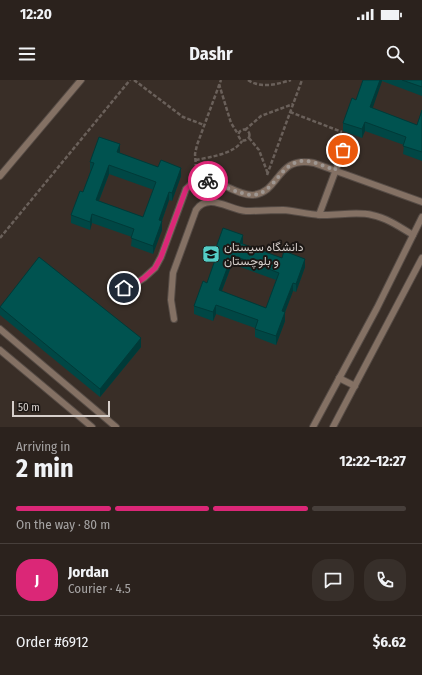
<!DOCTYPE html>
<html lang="en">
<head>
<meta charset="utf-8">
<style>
  :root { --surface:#2b221d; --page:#372f2a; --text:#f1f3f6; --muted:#a6a4a4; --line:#473f3b; --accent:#db2777 }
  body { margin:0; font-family:"Fira Sans Condensed",Vazirmatn,sans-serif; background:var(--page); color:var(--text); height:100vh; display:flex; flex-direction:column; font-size:15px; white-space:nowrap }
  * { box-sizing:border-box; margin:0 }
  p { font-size:13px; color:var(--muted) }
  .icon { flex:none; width:22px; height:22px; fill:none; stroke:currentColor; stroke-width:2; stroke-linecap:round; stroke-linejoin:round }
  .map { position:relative; height:347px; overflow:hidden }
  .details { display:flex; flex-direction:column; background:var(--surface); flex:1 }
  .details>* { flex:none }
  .scale { position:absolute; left:12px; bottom:10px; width:98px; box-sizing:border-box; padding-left:4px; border:2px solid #d6cfcb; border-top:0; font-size:11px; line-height:14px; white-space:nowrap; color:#d6cfcb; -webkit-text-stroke:3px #1c1714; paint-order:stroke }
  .pin { position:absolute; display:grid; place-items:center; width:34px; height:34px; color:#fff; margin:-17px; border:2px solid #fff; border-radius:50%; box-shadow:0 1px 4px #0007 }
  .courier { position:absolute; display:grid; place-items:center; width:40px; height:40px; margin:-20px; border:3px solid #db2777; border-radius:50%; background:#fff; color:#222; box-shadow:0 1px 5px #0007 }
  .overview em { font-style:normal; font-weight:700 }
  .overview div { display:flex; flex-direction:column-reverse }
  .overview { display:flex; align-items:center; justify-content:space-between; height:68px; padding:0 16px }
  h1 { font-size:26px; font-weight:700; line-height:30px }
  .bar { display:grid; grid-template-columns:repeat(4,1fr); gap:6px 4px; align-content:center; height:48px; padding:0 16px }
  .bar i { height:5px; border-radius:3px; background:var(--line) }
  .bar .selected { background:var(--accent) }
  .bar p { grid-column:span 4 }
  .line { display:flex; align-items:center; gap:10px; padding:0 16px; border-top:1px solid var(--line) }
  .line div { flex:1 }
  .round { display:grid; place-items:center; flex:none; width:42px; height:42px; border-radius:16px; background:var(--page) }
  .status { display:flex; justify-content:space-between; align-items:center; height:28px; padding:0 20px; background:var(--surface); direction:ltr }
  .status svg { height:11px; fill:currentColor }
  header { display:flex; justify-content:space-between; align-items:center; height:52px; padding:0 16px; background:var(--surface); font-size:18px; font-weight:700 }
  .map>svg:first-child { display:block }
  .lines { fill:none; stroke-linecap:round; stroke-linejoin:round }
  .service-casing { stroke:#554b45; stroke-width:8 }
  .path { stroke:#6a605a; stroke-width:2.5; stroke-dasharray:4 2; stroke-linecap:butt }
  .service { stroke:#847164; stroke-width:6 }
  .wall { fill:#004745; fill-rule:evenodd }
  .shaded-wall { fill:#003a38 }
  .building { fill:#005350; stroke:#003a38; fill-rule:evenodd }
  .done { stroke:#9f9792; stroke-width:4; stroke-dasharray:0 7.2 }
  .route { stroke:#db2777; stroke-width:5 }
  .labels { text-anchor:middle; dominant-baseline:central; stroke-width:4; stroke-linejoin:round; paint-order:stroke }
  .poi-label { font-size:12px; fill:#d6cfcb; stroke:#1c1714; text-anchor:start }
</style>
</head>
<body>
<div class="status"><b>12:20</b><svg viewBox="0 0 49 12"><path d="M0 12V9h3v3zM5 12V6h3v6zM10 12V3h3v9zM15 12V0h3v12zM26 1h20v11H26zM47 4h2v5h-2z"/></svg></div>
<header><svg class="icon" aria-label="menu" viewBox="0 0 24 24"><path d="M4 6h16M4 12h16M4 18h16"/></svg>Dashr<svg class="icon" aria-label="search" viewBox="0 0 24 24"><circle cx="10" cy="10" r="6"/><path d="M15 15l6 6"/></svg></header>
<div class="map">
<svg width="422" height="347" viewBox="0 0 422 347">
  <rect width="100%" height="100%" fill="#392e27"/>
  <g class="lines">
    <defs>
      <g id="service">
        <polyline points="0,96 81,0"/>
        <polyline points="319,135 347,60"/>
        <path d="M124,208l8,-2 12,-8 11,-10 6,-11 25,-68c3,-2 5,-6 9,-8 17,-8 40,15 58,14 28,-3 23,-40 61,-32l108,39"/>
        <path d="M174,239l-3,-19 2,-27 23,-63c12,-18 34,0 50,1 13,0 25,-1 37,-1 12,1 24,4 37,5 17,1 35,-4 52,0 15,3 28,12 41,20"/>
        <polyline points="0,249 116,347"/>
        <polyline points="0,270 92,347"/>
        <polyline points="339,298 355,306"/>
        <polyline points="313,347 377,228 422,137"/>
        <polyline points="333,347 422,178"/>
      </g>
    </defs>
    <use href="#service" class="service-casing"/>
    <g class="path">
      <polyline points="134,0 183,37 204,45"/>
      <path d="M248,0c13,9 30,4 43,0"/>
      <polyline points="219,4 231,43 238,54"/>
      <polyline points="290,32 342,52"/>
      <circle cx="244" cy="55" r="5.5"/>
      <polyline points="245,50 261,36 293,24"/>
      <polyline points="249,58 259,70 268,94"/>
      <path d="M196,80c14,-3 38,-6 46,-19"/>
      <polyline points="196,88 195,74 197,65 221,0"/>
      <polyline points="267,95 302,0"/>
      <polyline points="0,158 130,0"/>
    </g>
    <use href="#service" class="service"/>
  </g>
  <g class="wall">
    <polygon points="363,0 422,0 422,16 382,1 372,28 417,45 422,30 422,81 403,74 404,65 365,51 362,58 343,51 343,43 356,20"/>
    <path d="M120,73l61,23 -9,25 -3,-1 -7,21v9l-9,24 -22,-8 1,-9 -40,-14 -2,7 -19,-7v-8l12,-23 8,-22h-1v-8zM109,94l45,16 -11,27 -44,-16z"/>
    <path d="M243,164l62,23 -9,25 -3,-1 -8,21v9l-9,24 -21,-8v-9l-39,-14 -3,7 -19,-7v-8l13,-23 8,-22h-1v-8zM232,184l44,16 -10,28 -44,-17z"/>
    <polygon points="0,226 141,267 100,317 0,235"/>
  </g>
  <g class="shaded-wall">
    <polygon points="380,0 382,0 382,1 370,36 370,27"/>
    <polygon points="365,42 365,51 362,58 362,49"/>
    <polygon points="120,64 120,73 117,72"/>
    <polygon points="109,85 109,94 96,128 96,120"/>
    <polygon points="181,88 181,96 172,121 172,113"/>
    <polygon points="169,112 169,120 159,149 159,140"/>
    <polygon points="92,134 92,143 90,150 90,142"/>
    <polygon points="162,141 162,150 153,174 153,166"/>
    <polygon points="243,155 243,164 240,163"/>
    <polygon points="232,175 232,184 219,218 219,210"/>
    <polygon points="305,179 305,187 296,212 296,204"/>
    <polygon points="293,203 293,211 282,240 282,231"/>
    <polygon points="216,225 216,234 213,241 213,232"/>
    <polygon points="285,232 285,241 276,265 276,256"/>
    <polygon points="141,258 141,267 100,317 100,309"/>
  </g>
  <g class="building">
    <polygon points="363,0 380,0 370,27 417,45 422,30 422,72 403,66 406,57 365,42 362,49 343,43 352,18 356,20"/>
    <polygon points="402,0 422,0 422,7"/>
    <path d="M99,57l21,7 -3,8 41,15 3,-7 20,8 -9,25 -3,-1 -10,28 3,1 -9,25 -22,-8 3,-9 -42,-15 -2,8 -19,-7 9,-24 3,1 11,-29 -4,-1zM109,85l47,17 -13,35 -47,-17z"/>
    <path d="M223,148l20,7 -3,8 42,15 2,-7 21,8 -9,25 -3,-1 -11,28 3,1 -9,24 -21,-7 3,-9 -42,-15 -3,7 -19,-6 9,-25 4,2 10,-29 -3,-1zM232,175l47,18 -13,35 -47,-18z"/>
    <polygon points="39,177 141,258 100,309 0,227"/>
  </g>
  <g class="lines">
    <path class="done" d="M208,101c13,3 32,14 45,14 22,-2 27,-32 49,-34 11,-1 23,6 33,9l8,-20"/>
    <path class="route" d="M124,208l8,-2 12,-8 11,-10 6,-11 25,-68c7,-7 12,-11 22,-8"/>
  </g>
  <defs>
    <symbol id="university-square" viewBox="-11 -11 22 22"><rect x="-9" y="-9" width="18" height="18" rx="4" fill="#54cdc6" stroke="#1c1714"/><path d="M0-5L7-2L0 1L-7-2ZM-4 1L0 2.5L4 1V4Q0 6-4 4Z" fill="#111"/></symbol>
  </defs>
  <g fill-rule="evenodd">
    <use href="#university-square" x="201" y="164" width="20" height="20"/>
  </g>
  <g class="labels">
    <g class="poi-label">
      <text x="224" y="167">دانشگاه سیستان<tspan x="224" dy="14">و بلوچستان</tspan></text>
    </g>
  </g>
</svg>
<div class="scale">50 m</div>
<div class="pin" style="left:343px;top:70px;background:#ea580c"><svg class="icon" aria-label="bag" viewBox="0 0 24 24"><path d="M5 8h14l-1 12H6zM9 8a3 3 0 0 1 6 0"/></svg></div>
<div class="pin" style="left:124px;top:208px;background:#1f2937"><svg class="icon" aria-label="home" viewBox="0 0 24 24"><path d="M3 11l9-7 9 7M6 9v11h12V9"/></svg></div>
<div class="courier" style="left:208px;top:101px"><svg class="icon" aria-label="bike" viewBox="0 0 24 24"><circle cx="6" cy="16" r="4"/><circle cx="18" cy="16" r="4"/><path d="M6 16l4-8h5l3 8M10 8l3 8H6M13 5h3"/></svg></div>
</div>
<section class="details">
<div class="overview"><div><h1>2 min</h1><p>Arriving in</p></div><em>12:22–12:27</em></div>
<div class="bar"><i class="selected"></i><i class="selected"></i><i class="selected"></i><i></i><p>On the way · 80 m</p></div>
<div class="line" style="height:72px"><b class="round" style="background:var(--accent);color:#fff">J</b><div><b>Jordan</b><p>Courier · 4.5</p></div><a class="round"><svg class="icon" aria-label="chat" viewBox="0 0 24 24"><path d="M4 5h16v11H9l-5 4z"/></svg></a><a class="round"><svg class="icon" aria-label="phone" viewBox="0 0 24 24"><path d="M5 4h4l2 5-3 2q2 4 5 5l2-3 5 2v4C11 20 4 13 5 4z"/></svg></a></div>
<div class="line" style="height:52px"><div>Order #6912</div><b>$6.62</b></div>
</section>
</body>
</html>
